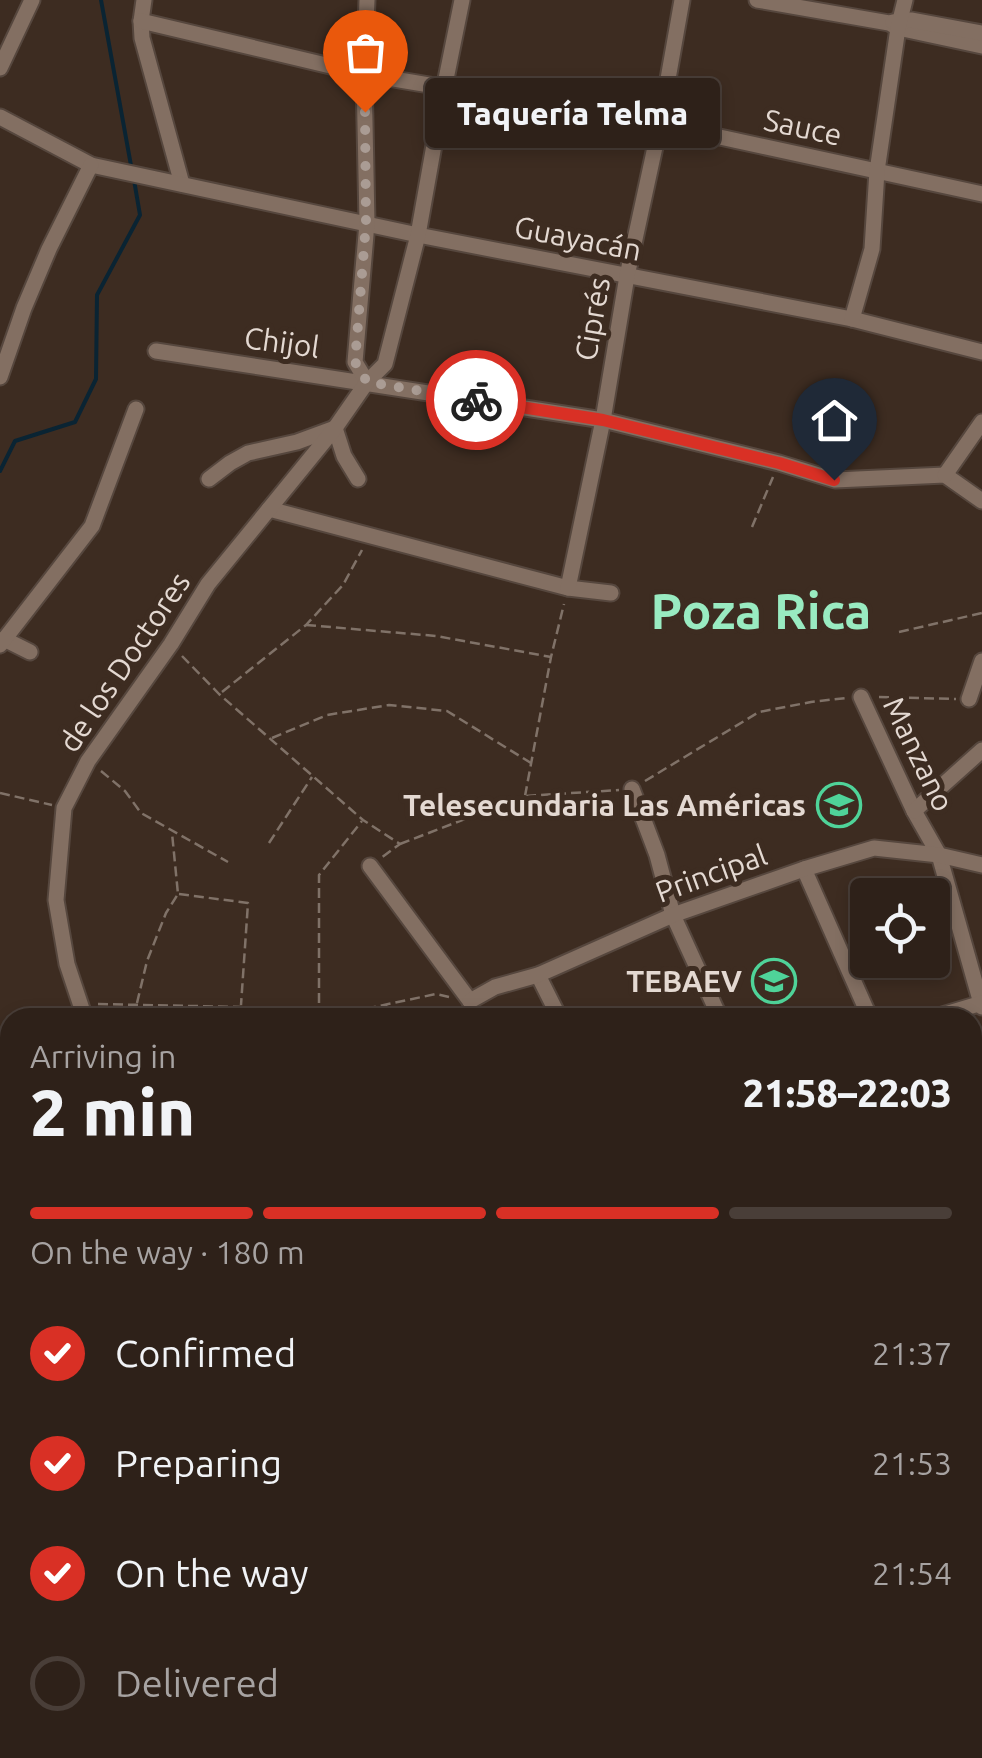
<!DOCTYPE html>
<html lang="en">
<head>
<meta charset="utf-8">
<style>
  :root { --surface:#2e2119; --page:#362922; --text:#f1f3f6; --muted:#a7a3a2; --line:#493e38; --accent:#d93025 }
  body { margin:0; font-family:Ubuntu,sans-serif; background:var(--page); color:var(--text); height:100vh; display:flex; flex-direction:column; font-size:38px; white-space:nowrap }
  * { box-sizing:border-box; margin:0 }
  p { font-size:32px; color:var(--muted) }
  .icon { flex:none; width:55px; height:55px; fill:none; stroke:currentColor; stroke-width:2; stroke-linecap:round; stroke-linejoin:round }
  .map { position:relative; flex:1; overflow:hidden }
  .sheet { position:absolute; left:0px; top:1008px; width:982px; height:752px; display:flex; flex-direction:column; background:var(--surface); border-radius:30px 30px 0 0; box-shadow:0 5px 15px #0003,0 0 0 2px var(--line) }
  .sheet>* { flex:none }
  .fabs { position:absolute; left:850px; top:878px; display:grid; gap:20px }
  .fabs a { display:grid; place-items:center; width:100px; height:100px; border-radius:10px; background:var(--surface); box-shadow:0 5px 15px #0003,0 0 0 2px var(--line); font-size:50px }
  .pin { position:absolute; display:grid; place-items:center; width:85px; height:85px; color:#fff; margin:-102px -42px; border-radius:50% 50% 50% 0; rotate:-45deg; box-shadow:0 0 10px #0007 }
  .pin .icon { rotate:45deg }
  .courier { position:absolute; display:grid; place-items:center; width:100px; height:100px; margin:-50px; border:8px solid #d93025; border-radius:50%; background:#fff; color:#222; box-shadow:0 2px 12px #0007 }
  .bubble { position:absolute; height:70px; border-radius:10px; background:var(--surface); box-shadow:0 5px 15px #0003,0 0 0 2px var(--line); font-size:32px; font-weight:800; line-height:70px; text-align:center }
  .summary em { font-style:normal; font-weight:800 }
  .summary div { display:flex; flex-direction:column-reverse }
  .summary { display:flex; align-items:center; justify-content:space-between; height:170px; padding:0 30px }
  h1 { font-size:65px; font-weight:800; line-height:75px }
  .bar { display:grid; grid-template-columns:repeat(4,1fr); gap:15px 10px; align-content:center; height:120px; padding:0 30px }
  .bar i { height:12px; border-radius:8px; background:var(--line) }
  .bar .on { background:var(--accent) }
  .bar p { grid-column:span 4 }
  ol { padding:0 30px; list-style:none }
  li { display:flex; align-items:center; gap:30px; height:110px }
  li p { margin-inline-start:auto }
  li .icon { padding:10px; border-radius:50%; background:var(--accent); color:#fff; stroke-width:4 }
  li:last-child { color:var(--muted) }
  li i { width:55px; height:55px; border:5px solid var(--line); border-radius:50% }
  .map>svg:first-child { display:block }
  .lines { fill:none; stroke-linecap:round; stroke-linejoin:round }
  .stream { stroke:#0a2433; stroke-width:4 }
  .minor-casing { stroke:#56473e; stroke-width:19 }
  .path { stroke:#807268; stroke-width:2.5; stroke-dasharray:10 5; stroke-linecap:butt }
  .minor { stroke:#836f62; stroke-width:15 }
  .done { stroke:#aa9c94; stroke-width:10; stroke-dasharray:0 18 }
  .route { stroke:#d93025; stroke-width:12 }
  .labels { text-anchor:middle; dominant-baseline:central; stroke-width:10; stroke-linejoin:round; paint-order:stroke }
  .street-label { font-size:30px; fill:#e4d9d2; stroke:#3d2c21 }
  .poi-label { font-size:30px; font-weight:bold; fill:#e4d9d2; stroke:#3d2c21; text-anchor:end }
  .town-label { font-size:50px; font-weight:bold; fill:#99ebc1; stroke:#3d2c21 }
</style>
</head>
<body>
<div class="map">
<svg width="982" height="1758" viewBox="0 0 982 1758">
  <rect width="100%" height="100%" fill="#3d2c21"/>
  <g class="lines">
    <g class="stream">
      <polyline points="101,0 132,171"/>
      <polyline points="0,471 15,441 75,422 96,379 97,295 140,215 134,180"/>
    </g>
    <defs>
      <g id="minor">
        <polyline points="144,0 141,21 142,38 182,184"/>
        <polyline points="757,0 889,23 898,28 982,46"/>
        <polyline points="141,21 364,74 660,124 982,194"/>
        <polyline points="893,22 911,20 982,33"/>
        <polyline points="0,68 32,0"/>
        <polyline points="0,117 91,165 418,235 852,319 982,352"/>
        <polyline points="852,319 872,249 877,171 898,28 905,0"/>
        <polyline points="156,351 603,420 779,463 835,480 945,475 982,501"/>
        <polyline points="0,377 24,308 49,249 91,165"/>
        <polyline points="367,382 355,362 367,223 364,74 367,0"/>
        <polyline points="945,475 982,422"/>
        <polyline points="209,479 230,463 248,453 297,442 335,428 344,456 358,479"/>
        <polyline points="269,509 568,588 611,593"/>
        <polyline points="568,588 603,420 627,276 660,124 682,0"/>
        <polyline points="4,639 30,652"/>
        <polyline points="0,645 92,526 136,409"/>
        <polyline points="861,697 914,811 939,855 982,1007"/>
        <polyline points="969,699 982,661"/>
        <polyline points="632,789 657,855 673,915 720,1018"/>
        <polyline points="914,811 982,750"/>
        <polyline points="370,866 470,1001"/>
        <polyline points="804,869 870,1018"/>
        <polyline points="538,975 556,1011 557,1018"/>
        <polyline points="470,1001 495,987 538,975 673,915 804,869 874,848 939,855 982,865"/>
        <polyline points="85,1018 67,964 56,900 64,808 88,761 171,644 208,584 335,428 367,382 385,364 418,235 444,89 462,0"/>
        <polyline points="932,1018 982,1003"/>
        <polyline points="972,1138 982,1134"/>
        <polyline points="0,1191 10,1189"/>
        <polyline points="972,1238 982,1260"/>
        <polyline points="972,1290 982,1286"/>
        <polyline points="972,1442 982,1380"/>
        <polyline points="0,1454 10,1479"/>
        <polyline points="972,1532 982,1540"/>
        <polyline points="972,1600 982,1595"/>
        <polyline points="0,1604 10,1600"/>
        <polyline points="0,1660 4,1672 3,1726"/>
        <polyline points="119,1750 122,1758"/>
        <polyline points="233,1750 234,1758"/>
        <polyline points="521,1750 534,1758"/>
        <polyline points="790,1750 791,1758"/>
        <polyline points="345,1758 350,1750"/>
        <polyline points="393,1758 397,1750"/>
      </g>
    </defs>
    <use href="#minor" class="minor-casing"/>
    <g class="path">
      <polyline points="752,527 773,477"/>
      <polyline points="306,625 436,636 551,657"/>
      <polyline points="899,632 982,613"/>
      <polyline points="182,656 219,694 363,820 400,844 381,858"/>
      <polyline points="222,692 306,625 343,585 362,550"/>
      <polyline points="879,697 956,699"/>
      <polyline points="272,738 327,715 389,705 447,711 531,763"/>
      <polyline points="101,771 125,791 141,813 228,862"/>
      <polyline points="645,781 759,712 811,702 846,698"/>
      <polyline points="0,793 52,805"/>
      <polyline points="525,796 551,657 564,604"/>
      <polyline points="269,843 312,777"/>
      <polyline points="400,844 525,796 619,790"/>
      <polyline points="179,894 248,903 241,1005"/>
      <polyline points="137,1003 147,961 166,913 178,894 172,833"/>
      <polyline points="98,1004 241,1007 316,1018"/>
      <polyline points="386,1005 389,1018"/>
      <polyline points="319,1018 319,875 362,821"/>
      <polyline points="322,1018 436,994 449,997"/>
      <polyline points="0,1402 10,1401"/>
      <polyline points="190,1758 217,1751"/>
    </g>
    <use href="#minor" class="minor"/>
  </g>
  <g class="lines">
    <polyline class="done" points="365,112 366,223 355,362 367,382 476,400"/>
    <polyline class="route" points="476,400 603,420 779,463 834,480"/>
  </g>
  <defs>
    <symbol id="school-ring" viewBox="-11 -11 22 22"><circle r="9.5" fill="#3d2c21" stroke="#4fd399" stroke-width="1.5"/><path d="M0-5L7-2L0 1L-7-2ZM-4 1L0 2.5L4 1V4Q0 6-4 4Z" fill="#4fd399"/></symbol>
    <symbol id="university-ring" viewBox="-11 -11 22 22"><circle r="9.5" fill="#3d2c21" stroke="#4fd399" stroke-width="1.5"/><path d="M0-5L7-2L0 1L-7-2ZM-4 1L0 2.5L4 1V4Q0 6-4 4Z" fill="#4fd399"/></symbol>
  </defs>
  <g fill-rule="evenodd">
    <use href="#school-ring" x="814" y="780" width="50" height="50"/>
    <use href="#university-ring" x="749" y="956" width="50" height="50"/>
  </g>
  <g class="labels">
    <g class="street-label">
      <text transform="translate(803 127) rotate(12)">Sauce</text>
      <text transform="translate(578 238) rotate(11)">Guayacán</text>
      <text transform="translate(592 319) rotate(-80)">Ciprés</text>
      <text transform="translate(282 342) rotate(8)">Chijol</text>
      <text transform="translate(124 662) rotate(-56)">de los Doctores</text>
      <text transform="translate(919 754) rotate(64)">Manzano</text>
      <text transform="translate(711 873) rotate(-20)">Principal</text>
    </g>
    <g class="poi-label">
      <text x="806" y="805">Telesecundaria Las Américas</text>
      <text x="742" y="981">TEBAEV</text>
    </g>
    <g class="town-label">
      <text x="761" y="610">Poza Rica</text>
    </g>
  </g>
</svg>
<div class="fabs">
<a><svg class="icon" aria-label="locate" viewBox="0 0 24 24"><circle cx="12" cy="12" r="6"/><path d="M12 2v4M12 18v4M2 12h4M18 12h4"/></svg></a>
</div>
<div class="pin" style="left:365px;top:112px;background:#ea580c"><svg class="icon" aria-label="bag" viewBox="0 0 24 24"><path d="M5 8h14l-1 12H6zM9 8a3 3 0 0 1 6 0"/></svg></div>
<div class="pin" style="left:834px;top:480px;background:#1f2937"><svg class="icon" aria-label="home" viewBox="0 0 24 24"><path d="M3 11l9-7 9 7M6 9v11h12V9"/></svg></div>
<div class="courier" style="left:476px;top:400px"><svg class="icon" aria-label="bike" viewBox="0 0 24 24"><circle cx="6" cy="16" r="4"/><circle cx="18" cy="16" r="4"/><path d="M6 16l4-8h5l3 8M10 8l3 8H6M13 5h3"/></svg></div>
<div class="bubble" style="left:425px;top:78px;width:295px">Taquería Telma</div>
<section class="sheet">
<div class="summary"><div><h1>2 min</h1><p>Arriving in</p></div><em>21:58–22:03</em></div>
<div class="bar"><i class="on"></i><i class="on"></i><i class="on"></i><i></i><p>On the way · 180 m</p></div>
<ol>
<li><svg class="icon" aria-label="check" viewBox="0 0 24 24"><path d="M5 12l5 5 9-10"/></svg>Confirmed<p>21:37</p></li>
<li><svg class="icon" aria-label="check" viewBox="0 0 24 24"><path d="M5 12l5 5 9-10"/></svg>Preparing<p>21:53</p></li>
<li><svg class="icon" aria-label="check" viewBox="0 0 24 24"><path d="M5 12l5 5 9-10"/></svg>On the way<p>21:54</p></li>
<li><i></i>Delivered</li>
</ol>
</section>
</div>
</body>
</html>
